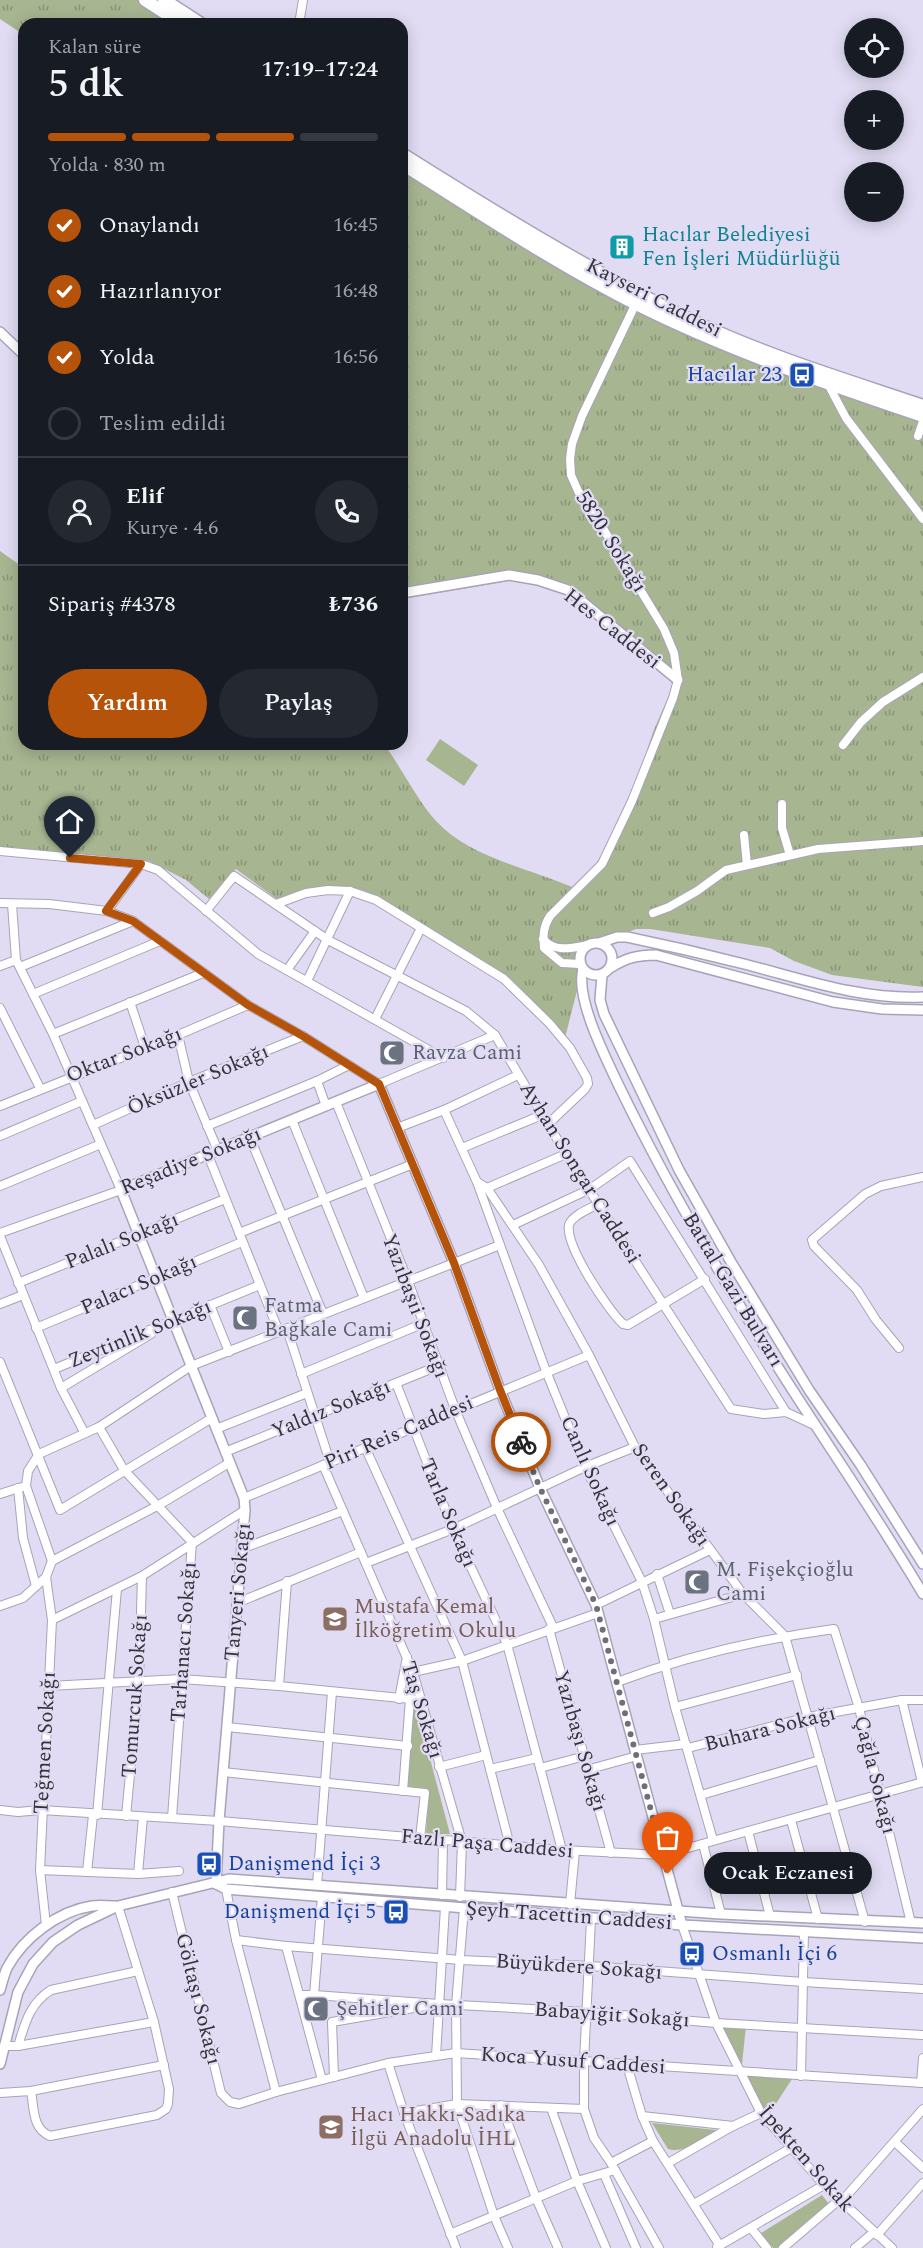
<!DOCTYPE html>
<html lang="tr">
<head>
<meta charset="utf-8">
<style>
  :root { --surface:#171b24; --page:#242831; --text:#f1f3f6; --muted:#9ea1a6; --line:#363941; --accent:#b45309 }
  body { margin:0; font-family:Spectral,serif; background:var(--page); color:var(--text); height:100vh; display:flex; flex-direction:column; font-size:22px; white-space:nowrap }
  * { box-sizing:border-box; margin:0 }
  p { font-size:20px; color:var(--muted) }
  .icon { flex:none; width:33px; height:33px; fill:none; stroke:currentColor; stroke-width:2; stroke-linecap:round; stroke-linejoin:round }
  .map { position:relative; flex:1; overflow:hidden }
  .side { position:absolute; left:18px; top:18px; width:390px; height:732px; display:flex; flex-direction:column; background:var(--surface); border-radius:18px; box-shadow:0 3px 15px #0003 }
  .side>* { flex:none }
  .fabs { position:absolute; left:844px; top:18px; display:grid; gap:12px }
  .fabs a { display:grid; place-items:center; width:60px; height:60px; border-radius:50%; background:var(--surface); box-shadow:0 3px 15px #0003; font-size:30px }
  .pin { position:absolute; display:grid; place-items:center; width:51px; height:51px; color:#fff; margin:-62px -26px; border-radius:50% 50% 50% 0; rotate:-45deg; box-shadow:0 0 6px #0007 }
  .pin .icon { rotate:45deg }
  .courier { position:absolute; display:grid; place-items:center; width:60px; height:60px; margin:-30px; border:4px solid #b45309; border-radius:50%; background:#fff; color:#222; box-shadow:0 2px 8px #0007 }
  .bubble { position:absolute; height:42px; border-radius:21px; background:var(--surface); box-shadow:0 3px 15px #0003; font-size:20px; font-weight:600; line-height:42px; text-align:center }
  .summary em { font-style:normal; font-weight:600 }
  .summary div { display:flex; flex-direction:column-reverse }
  .summary { display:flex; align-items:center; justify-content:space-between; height:102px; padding:0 30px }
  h1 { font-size:39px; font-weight:600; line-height:45px }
  .bar { display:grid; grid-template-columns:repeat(4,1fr); gap:9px 6px; align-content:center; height:72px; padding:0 30px }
  .bar i { height:8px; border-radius:4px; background:var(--line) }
  .bar .selected { background:var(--accent) }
  .bar p { grid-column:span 4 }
  .line { display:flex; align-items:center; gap:15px; padding:0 30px; border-top:2px solid var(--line) }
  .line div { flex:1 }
  .round { display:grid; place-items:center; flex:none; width:63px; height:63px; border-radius:32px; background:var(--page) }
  ol { padding:0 30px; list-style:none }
  li { display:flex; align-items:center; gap:18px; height:66px }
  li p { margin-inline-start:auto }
  li .icon { padding:6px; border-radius:50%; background:var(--accent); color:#fff; stroke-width:4 }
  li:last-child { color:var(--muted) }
  li i { width:33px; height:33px; border:3px solid var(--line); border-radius:50% }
  .cta { display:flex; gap:12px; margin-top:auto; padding:12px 30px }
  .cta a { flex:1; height:69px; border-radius:36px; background:var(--accent); color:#fff; font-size:24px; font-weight:600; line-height:69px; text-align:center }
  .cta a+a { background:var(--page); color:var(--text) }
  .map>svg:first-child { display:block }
  .grass { fill:url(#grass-tufts) }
  .park { fill:#a7b591 }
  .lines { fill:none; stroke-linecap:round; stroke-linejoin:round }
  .minor-casing { stroke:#a8a3b9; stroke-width:10 }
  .tertiary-casing { stroke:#a8a3b9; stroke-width:12 }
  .primary-casing { stroke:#a8a3b9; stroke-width:15 }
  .minor { stroke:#fff; stroke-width:8 }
  .tertiary { stroke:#fff; stroke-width:9 }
  .primary { stroke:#fff; stroke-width:12 }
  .done { stroke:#716e7b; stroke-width:6; stroke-dasharray:0 10.8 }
  .route { stroke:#b45309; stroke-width:8 }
  .labels { text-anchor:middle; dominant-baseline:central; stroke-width:4.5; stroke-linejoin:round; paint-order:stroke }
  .culture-label { font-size:21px; fill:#0d838f; stroke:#e1dcf3; text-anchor:start }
  .street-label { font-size:21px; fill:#34323b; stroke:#e1dcf3 }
  .transit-label { font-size:21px; fill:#164399; stroke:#e1dcf3; text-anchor:end }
  .worship-label { font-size:21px; fill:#5b616d; stroke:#e1dcf3; text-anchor:start }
  .education-label { font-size:21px; fill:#785e54; stroke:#e1dcf3; text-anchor:start }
</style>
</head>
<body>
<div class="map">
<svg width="923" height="2248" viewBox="0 0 923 2248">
  <defs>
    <pattern id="grass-tufts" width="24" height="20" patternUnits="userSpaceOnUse" patternTransform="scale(1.5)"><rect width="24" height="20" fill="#a7b591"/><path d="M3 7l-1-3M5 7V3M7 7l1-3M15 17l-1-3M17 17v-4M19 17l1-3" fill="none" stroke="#899478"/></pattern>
  </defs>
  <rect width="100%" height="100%" fill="#e1dcf3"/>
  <g class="grass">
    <polygon points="0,0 158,0 195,24 24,24 24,35 0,19"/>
    <path d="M402,156l221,134 300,121v576l-91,-12 -38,-14 -24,-13 -120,-19h-14l-18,7 -29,7 -24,95 -39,-43 -29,-25 -132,-79c-31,-8 -58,-3 -88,8l-41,-30 -27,30 -23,-19 -37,-19 -149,-14v-296l24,17v176h360c17,23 33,56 52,77 33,36 92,47 136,66l29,-27 36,-79 16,-49 20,-46 -3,-7 -105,-86 -19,-7 -31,-6 -113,19z"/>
  </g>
  <g class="park">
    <polygon points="440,739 478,765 464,786 426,760"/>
    <polygon points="413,1706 416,1706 450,1834 426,1834 429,1790 407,1786"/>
    <polygon points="746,2026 742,2064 739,2063 721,2028"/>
    <polygon points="743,2075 792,2079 768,2116 760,2108"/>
    <path d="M652,2123l64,7c-11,9 -33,24 -48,19z"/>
    <polygon points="822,2195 829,2204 777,2248 773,2248 761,2233"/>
  </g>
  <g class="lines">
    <defs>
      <g id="minor">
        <polyline points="299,24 303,0"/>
        <polyline points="828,384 846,418 923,519"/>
        <polyline points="918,436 923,421"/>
        <polyline points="843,745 861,722 883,702 923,677"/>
        <polyline points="782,804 782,828 790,855"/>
        <polyline points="744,835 747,865"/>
        <polyline points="0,851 141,864 158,870 258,954 443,1058"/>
        <polyline points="0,903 49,904 107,911 133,921 248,1005 303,1036 379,1084 495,1035"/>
        <polyline points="276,904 306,893 328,890 350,891 376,900 504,979 550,1024 570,1048 587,1078 588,1084 585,1089 548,1124"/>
        <polyline points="107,911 141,864"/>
        <polyline points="206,911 234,876 328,940 466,1011 495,1035 566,1154 731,1409 764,1414 786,1412 816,1426"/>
        <polyline points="653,913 669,907 697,891 726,870 818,849 923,841"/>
        <path d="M543,939c12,14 29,9 45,6"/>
        <path d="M580,964l-18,-1 -18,-15c-1,-13 -1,-21 6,-32l52,-52 30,-63 41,-103 5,-18 -4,-27 -10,-24 -60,-99 -26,-39 -7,-16 -1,-16 2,-15 10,-28 54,-113"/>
        <polyline points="0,966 16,960"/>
        <polyline points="20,967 133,921"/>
        <polyline points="287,970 315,931"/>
        <polyline points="307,981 350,891"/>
        <polyline points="33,994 160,941"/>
        <polyline points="130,1002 145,1047"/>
        <polyline points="0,1008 40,1088"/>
        <polyline points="375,1019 421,928"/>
        <polyline points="53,1034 203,973"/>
        <polyline points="178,1035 189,1082 218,1151"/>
        <polyline points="317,1081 326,1106"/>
        <polyline points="336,1102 408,1281 455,1409 497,1508 553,1627"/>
        <polyline points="0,1106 178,1035 248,1005"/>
        <polyline points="444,1110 477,1182 546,1371 585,1467 642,1582 654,1619 675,1707 713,1840"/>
        <polyline points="292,1120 364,1298"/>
        <polyline points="93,1125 189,1082 303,1036"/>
        <polyline points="207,1126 317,1081 349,1065"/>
        <polyline points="397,1128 444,1110 518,1075"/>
        <polyline points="0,1136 82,1101"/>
        <polyline points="250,1138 323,1314"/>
        <polyline points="462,1148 542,1115"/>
        <polyline points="208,1155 279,1332"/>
        <polyline points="477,1182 487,1188 539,1265 589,1355 635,1447 743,1594 785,1636 865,1922"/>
        <polyline points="0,1186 101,1144"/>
        <polyline points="487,1188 566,1154"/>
        <path d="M599,1204c-8,4 -27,11 -30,21 -4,21 39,85 54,99l5,1 77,-46"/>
        <polyline points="513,1225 590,1189 630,1161 786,1412"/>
        <polyline points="0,1233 121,1190 53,1034 16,960 12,904"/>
        <polyline points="239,1233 413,1164"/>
        <polyline points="0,1236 61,1388 84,1432"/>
        <polyline points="18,1283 225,1199"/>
        <polyline points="0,1304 23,1295"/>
        <polyline points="210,1305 229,1352"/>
        <polyline points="36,1328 242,1242"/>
        <polyline points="287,1329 330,1462"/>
        <polyline points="899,1348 876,1320 857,1290 814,1246 812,1240 865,1194 881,1186 923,1177"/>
        <polyline points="0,1362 60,1510 212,1418"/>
        <polyline points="54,1369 260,1285"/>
        <polyline points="301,1374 422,1324"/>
        <polyline points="396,1383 453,1529 507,1644 562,1850"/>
        <polyline points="61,1388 151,1334"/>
        <polyline points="99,1427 124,1470 192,1542 172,1818"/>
        <polyline points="216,1429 307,1393"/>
        <polyline points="365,1447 462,1661 510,1846"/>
        <polyline points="225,1452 438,1366"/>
        <polyline points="323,1465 413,1672 462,1842 460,1897"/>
        <polyline points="18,1488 23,1538 36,1586"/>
        <polyline points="0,1494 22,1487"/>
        <polyline points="244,1498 589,1355"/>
        <polyline points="241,1549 343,1511"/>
        <polyline points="52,1561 26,1486 28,1471 39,1454 99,1427 191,1366 500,1245"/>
        <polyline points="52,1561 159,1505 229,1463"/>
        <polyline points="366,1563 453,1529 585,1467 635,1447"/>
        <polyline points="657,1574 670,1614"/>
        <polyline points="237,1603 361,1552"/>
        <polyline points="596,1605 710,1550"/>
        <polyline points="0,1606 23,1598 46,1577"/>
        <polyline points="654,1619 743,1594"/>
        <polyline points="52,1620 142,1576 245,1510"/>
        <polyline points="549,1629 611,1853"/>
        <polyline points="413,1672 462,1661 598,1613"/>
        <path d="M617,1682c70,-26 143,-43 217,-53l25,79 52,215"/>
        <polyline points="49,1686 181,1679 279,1686 421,1700"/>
        <polyline points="279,1686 287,1581"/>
        <polyline points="399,1699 407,1657"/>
        <polyline points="902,1700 922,1782"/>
        <polyline points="675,1707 797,1675"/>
        <polyline points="227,1727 408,1746"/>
        <polyline points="688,1748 808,1717 902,1700 923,1700"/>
        <polyline points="635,1750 686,1744"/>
        <polyline points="439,1767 486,1755"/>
        <polyline points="540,1768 585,1756"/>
        <polyline points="490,1769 537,1758"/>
        <polyline points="590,1769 637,1756"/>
        <polyline points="223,1772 425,1793 420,1838"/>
        <polyline points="403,1791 410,1699"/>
        <polyline points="701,1795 820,1760"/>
        <polyline points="0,1810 18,1812 41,1810 219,1821 562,1850 663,1855 923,1782"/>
        <polyline points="97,1815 117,1589"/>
        <polyline points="126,1816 139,1681 142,1576"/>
        <polyline points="791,1820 818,1919"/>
        <polyline points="748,1831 770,1916"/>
        <polyline points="703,1844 721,1914"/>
        <polyline points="40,1870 138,1874 179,1871"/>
        <polyline points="87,1872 93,1815"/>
        <polyline points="138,1874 143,1817"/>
        <polyline points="317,1885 332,1692"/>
        <polyline points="226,1889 236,1940 276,2092"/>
        <polyline points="172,1892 221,2093 230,2102 239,2104 276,2092 388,2063 456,2053 923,2083"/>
        <polyline points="442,1895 443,1840"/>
        <polyline points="570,1904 575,1851"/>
        <polyline points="464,1908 456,2005 457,2104 494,2216 508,2248"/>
        <polyline points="591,1919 584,2062 584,2109 594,2138 611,2163 659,2248"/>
        <polyline points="46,1925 40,1870 52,1620 46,1577 52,1561"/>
        <polyline points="682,1925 716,2023 761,2113 824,2185 892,2248"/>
        <polyline points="236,1940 286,1946 461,1960 590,1966 803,1982 923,1989"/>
        <polyline points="286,1946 322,2080"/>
        <polyline points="300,1995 314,1995 439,2004 587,2012 716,2023 923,2035"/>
        <polyline points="314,1995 322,1897"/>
        <polyline points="4,2046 18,2046 154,2022"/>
        <path d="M18,2046c7,-23 12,-43 33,-56l87,-19"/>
        <polyline points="436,2056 445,1907"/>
        <polyline points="388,2063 404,2113 456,2248"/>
        <polyline points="627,2065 642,2116 653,2141 720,2246"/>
        <polyline points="801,2076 804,1931"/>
        <polyline points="334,2077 332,2022 425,2006"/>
        <polyline points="921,2083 923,2058"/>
        <path d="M31,2091c3,16 1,38 19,45l107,-21 9,-6 2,-5 1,-15 -15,-67 -36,-116"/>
        <polyline points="0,2093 31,2091 164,2065"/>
        <polyline points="501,2105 536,2198 558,2248"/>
        <polyline points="551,2108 577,2181 606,2248"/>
        <polyline points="404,2113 457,2104 584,2109"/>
        <polyline points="642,2116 733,2126"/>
        <polyline points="895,2142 923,2168"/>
        <polyline points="611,2163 653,2141"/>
        <polyline points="668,2163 733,2126 761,2113"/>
        <polyline points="604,2174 636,2248"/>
        <polyline points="841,2202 923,2109"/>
        <polyline points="694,2204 791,2148"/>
        <polyline points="751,2228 767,2248"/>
        <polyline points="450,2234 577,2181 615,2170"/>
        <polyline points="877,2235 923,2183"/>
        <polyline points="717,2247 824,2185"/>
        <polyline points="783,2248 839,2200"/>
        <polyline points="855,2248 874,2232"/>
      </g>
      <g id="tertiary">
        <polyline points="0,332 24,355"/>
        <polyline points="402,593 509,575 538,580 568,590 678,680"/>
        <circle cx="596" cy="959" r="16"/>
        <path d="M599,943l18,-6h10c39,8 78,17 117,27 59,15 117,36 179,33"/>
        <path d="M610,968c16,-10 27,-13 46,-13l177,47 49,7 41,1"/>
        <path d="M583,969c-8,29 22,87 35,115 48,99 104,195 163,288 47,74 97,146 142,222"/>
        <polyline points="602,975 600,1000 604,1014 679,1170 731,1262 809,1390 860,1464 923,1564"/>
        <polyline points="216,1884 219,1821 245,1510 244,1498 121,1190 379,1084 454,1263 500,1390 540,1488 596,1605 682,1925"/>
        <polyline points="216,1884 226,1889 682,1925 923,1938"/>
        <path d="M0,1990c2,-7 4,-15 7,-22 16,-30 51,-57 85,-62 7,-1 16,0 23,0"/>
        <polyline points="0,2064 18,1992 33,1964 53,1942 78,1925 118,1906 229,1879 721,1914 923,1923"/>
      </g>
      <g id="primary">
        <polyline points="145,0 182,24"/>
        <polyline points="164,0 201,24"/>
        <path d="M402,154c97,61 196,122 299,171 72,33 148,56 222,81"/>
        <path d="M402,164c77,48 153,99 234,140 92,46 189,79 287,112"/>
      </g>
    </defs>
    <use href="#minor" class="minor-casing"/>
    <use href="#tertiary" class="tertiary-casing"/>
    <use href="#primary" class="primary-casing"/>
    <use href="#minor" class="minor"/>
    <use href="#tertiary" class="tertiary"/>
    <use href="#primary" class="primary"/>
  </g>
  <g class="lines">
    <polyline class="done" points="521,1442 540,1488 596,1605 668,1874"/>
    <polyline class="route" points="70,858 141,864 106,911 133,921 248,1005 303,1036 379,1084 454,1263 500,1390 521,1442"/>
  </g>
  <defs>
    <symbol id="building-square" viewBox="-11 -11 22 22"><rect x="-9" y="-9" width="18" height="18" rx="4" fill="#0f9aa8" stroke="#e1dcf3"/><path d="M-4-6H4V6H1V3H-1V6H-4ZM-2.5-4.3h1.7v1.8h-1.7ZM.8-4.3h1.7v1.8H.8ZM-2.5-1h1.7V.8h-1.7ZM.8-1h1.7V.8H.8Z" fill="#fff"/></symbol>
    <symbol id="bus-square" viewBox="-11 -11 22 22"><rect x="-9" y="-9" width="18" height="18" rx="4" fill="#1a4fb4" stroke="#e1dcf3"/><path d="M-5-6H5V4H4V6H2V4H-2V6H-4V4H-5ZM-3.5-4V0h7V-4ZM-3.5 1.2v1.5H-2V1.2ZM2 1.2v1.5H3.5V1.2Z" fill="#fff"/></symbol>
    <symbol id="mosque-square" viewBox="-11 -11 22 22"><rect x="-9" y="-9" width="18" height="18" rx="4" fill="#6b7280" stroke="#e1dcf3"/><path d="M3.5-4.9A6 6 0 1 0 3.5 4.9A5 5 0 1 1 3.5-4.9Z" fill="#fff"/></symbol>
    <symbol id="school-square" viewBox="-11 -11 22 22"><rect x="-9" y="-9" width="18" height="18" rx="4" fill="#8d6e63" stroke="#e1dcf3"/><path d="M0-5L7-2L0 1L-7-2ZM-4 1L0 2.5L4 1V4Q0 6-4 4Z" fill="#fff"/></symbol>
  </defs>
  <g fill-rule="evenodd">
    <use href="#building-square" x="607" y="232" width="30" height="30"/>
    <use href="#bus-square" x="787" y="360" width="30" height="30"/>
    <use href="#mosque-square" x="377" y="1038" width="30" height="30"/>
    <use href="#mosque-square" x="230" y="1303" width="30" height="30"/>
    <use href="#mosque-square" x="682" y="1567" width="30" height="30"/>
    <use href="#school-square" x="320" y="1604" width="30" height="30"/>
    <use href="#bus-square" x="194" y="1849" width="30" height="30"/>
    <use href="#bus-square" x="381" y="1897" width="30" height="30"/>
    <use href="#bus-square" x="677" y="1939" width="30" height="30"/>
    <use href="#mosque-square" x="301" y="1994" width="30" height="30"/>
    <use href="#school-square" x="316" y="2112" width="30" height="30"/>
  </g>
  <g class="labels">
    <g class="culture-label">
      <text x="642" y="235">Hacılar Belediyesi<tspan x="642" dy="24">Fen İşleri Müdürlüğü</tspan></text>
    </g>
    <g class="street-label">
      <text transform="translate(654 298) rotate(27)">Kayseri Caddesi</text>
      <text transform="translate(611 542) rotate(58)">5820. Sokağı</text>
      <text transform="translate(612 629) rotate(38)">Hes Caddesi</text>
      <text transform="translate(124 1055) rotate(-21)">Oktar Sokağı</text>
      <text transform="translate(198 1080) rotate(-23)">Öksüzler Sokağı</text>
      <text transform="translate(191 1161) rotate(-22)">Reşadiye Sokağı</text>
      <text transform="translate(580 1173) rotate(58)">Ayhan Songar Caddesi</text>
      <text transform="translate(122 1241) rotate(-22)">Palalı Sokağı</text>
      <text transform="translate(139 1285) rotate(-23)">Palacı Sokağı</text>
      <text transform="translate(733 1290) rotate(59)">Battal Gazi Bulvarı</text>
      <text transform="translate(415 1306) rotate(69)">Yazıbaşıi Sokağı</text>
      <text transform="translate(140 1334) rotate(-22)">Zeytinlik Sokağı</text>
      <text transform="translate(331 1409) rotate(-22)">Yaldız Sokağı</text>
      <text transform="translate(399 1433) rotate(-23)">Piri Reis Caddesi</text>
      <text transform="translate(590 1471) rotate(66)">Canlı Sokağı</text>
      <text transform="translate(671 1495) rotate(55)">Seren Sokağı</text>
      <text transform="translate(448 1513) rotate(67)">Tarla Sokağı</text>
      <text transform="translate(238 1592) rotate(-85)">Tanyeri Sokağı</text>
      <text transform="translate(184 1642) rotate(-86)">Tarhanacı Sokağı</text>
      <text transform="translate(135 1696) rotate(-86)">Tomurcuk Sokağı</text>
      <text transform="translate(422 1710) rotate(73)">Taş Sokağı</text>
      <text transform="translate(770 1729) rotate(-14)">Buhara Sokağı</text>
      <text transform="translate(580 1741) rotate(74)">Yazıbaşı Sokağı</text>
      <text transform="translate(45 1743) rotate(-87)">Teğmen Sokağı</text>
      <text transform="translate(875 1775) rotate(76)">Çağla Sokağı</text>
      <text transform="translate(487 1844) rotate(5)">Fazlı Paşa Caddesi</text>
      <text transform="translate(569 1916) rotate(4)">Şeyh Tacettin Caddesi</text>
      <text transform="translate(579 1967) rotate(4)">Büyükdere Sokağı</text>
      <text transform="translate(198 1999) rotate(76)">Göltaşı Sokağı</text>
      <text transform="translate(612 2015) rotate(4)">Babayiğit Sokağı</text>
      <text transform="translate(573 2061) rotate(4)">Koca Yusuf Caddesi</text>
      <text transform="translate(806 2159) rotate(49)">İpekten Sokak</text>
    </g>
    <g class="transit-label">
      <text x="782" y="375">Hacılar 23</text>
      <text x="228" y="1864" text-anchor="start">Danişmend İçi 3</text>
      <text x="376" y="1912">Danişmend İçi 5</text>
      <text x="712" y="1954" text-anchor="start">Osmanlı İçi 6</text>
    </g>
    <g class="worship-label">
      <text x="412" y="1053">Ravza Cami</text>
      <text x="264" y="1306">Fatma<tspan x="264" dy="24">Bağkale Cami</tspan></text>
      <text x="716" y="1570">M. Fişekçioğlu<tspan x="716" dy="24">Cami</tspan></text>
      <text x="336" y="2009">Şehitler Cami</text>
    </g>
    <g class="education-label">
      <text x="354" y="1607">Mustafa Kemal<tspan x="354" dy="24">İlköğretim Okulu</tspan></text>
      <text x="350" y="2115">Hacı Hakkı-Sadıka<tspan x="350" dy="24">İlgü Anadolu İHL</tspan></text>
    </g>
  </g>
</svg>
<div class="fabs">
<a><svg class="icon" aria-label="locate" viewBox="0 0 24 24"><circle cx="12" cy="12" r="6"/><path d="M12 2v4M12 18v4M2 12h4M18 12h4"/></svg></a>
<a>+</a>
<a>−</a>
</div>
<div class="pin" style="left:668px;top:1874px;background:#ea580c"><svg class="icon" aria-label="bag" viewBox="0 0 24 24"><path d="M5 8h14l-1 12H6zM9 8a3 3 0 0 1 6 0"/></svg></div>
<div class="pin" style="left:70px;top:858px;background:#1f2937"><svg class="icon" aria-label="home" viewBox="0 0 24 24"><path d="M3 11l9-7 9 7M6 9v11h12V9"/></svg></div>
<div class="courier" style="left:521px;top:1442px"><svg class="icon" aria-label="bike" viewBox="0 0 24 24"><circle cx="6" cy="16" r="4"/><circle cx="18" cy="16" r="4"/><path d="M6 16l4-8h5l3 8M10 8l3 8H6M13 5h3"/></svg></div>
<div class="bubble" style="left:704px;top:1852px;width:168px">Ocak Eczanesi</div>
<section class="side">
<div class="summary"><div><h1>5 dk</h1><p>Kalan süre</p></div><em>17:19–17:24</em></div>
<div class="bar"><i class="selected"></i><i class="selected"></i><i class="selected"></i><i></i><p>Yolda · 830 m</p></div>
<ol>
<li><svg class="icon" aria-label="check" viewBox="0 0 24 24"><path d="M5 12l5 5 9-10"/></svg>Onaylandı<p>16:45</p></li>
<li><svg class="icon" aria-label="check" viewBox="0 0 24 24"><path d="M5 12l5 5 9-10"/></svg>Hazırlanıyor<p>16:48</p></li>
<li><svg class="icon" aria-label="check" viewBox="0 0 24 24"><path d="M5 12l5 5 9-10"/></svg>Yolda<p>16:56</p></li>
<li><i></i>Teslim edildi</li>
</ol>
<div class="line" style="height:108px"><a class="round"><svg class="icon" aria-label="person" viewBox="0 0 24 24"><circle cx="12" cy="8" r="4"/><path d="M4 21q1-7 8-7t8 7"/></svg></a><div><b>Elif</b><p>Kurye · 4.6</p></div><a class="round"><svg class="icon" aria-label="phone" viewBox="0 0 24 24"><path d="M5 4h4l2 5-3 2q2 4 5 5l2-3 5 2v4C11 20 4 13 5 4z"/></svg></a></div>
<div class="line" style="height:78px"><div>Sipariş #4378</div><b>₺736</b></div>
<div class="cta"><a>Yardım</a><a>Paylaş</a></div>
</section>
</div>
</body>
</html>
